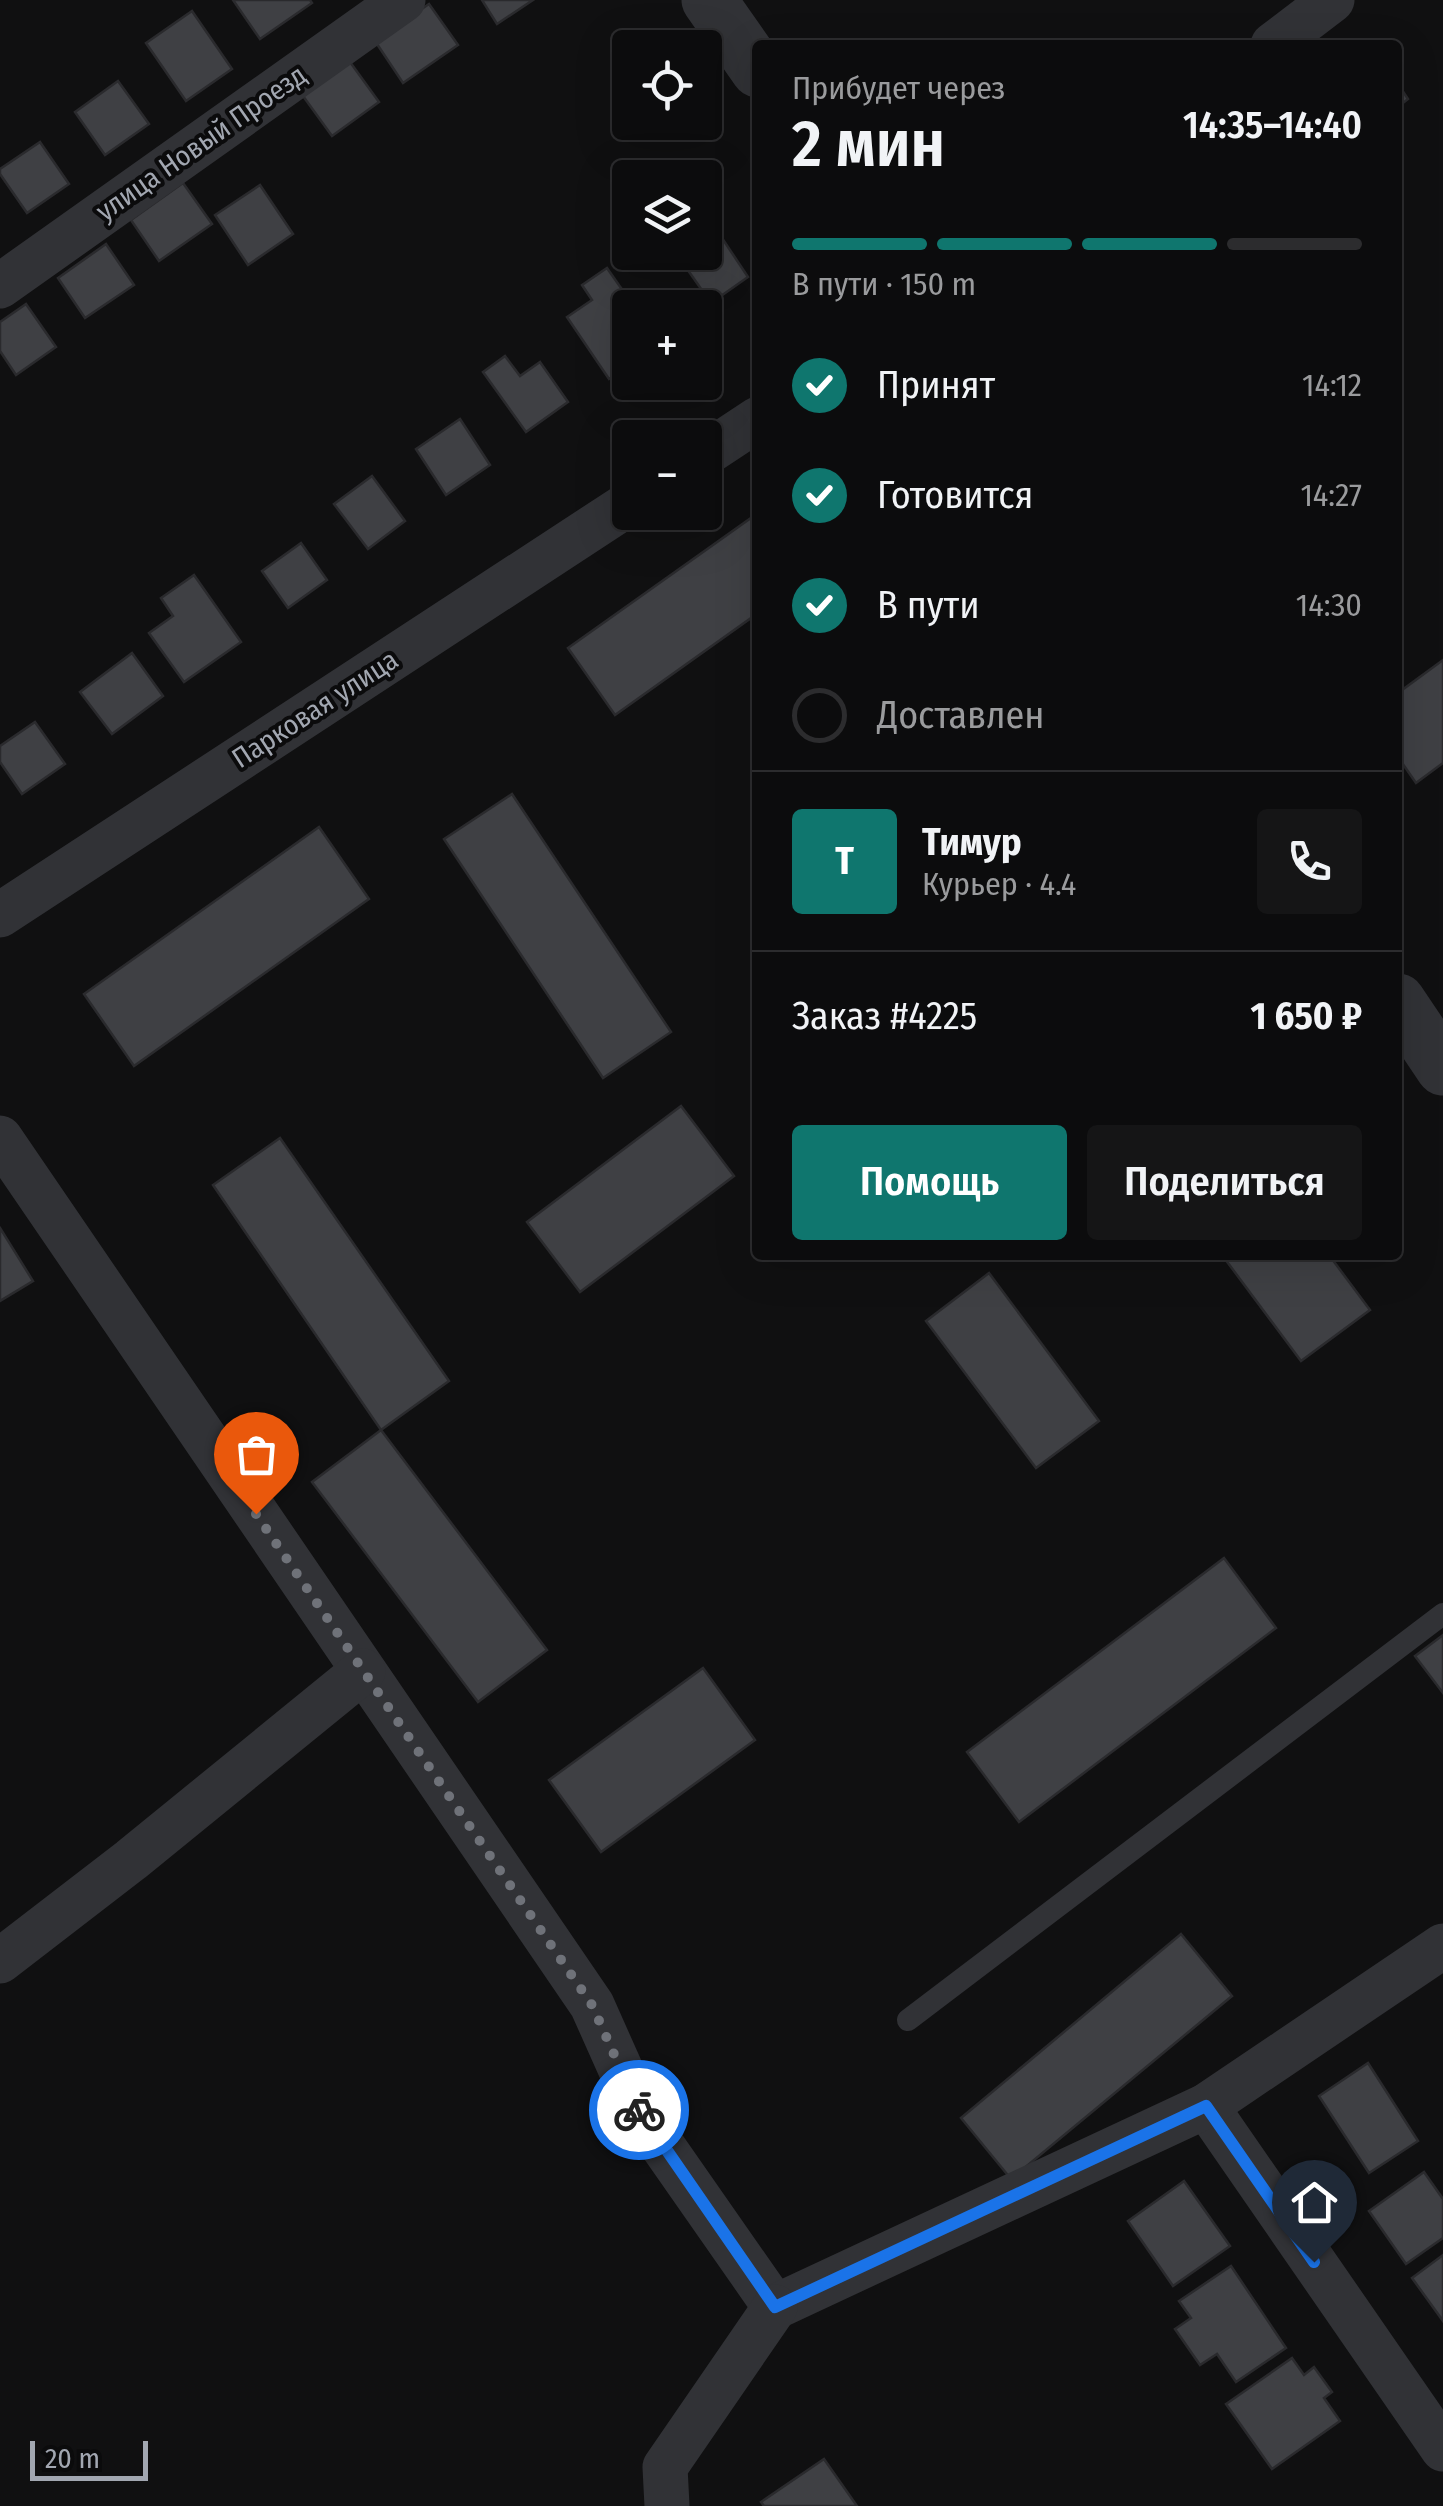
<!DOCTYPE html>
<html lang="ru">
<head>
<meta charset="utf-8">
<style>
  :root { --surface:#0c0c0d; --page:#151516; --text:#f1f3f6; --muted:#9a9b9d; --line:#2c2c2e; --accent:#0f766e }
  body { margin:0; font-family:"Fira Sans Condensed",sans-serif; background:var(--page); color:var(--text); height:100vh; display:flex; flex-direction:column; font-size:38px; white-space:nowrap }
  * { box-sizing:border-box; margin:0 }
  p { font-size:32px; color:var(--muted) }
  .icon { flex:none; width:55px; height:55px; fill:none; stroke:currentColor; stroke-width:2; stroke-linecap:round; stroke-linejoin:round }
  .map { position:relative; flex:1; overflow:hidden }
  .drawer { position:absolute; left:752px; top:40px; width:650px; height:1220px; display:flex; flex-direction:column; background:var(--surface); border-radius:10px; box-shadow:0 10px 40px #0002,0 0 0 2px var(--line) }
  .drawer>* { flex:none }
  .buttons { position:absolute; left:612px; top:30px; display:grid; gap:20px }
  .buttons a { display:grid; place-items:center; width:110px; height:110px; border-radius:10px; background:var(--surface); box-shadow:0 10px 40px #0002,0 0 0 2px var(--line); font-size:50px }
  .scale { position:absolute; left:30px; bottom:25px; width:118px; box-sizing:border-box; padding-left:10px; border:5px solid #a2a7b1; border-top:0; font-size:28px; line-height:35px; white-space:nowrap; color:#a2a7b1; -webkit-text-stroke:8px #0b0b0c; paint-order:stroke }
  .pin { position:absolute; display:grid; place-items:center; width:85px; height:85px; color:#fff; margin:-102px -42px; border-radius:50% 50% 50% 0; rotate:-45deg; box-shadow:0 0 10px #0007 }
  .pin .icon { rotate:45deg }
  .courier { position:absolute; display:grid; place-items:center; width:100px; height:100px; margin:-50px; border:8px solid #1a73e8; border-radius:50%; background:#fff; color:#222; box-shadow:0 2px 12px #0007 }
  .overview em { font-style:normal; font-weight:600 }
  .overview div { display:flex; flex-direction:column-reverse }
  .overview { display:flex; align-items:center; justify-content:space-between; height:170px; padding:0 40px }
  h1 { font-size:65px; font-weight:600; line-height:75px }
  .bar { display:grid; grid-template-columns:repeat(4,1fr); gap:15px 10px; align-content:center; height:120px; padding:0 40px }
  .bar i { height:12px; border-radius:8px; background:var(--line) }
  .bar .on { background:var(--accent) }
  .bar p { grid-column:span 4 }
  .line { display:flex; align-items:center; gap:25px; padding:0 40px; border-top:2px solid var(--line) }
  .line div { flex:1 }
  .round { display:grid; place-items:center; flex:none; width:105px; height:105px; border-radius:10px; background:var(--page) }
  ol { padding:0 40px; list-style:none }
  li { display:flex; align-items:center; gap:30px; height:110px }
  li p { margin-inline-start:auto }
  li .icon { padding:10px; border-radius:50%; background:var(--accent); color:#fff; stroke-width:4 }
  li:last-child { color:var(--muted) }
  li i { width:55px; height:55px; border:5px solid var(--line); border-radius:50% }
  .cta { display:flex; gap:20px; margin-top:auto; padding:20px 40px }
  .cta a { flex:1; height:115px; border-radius:10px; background:var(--accent); color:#fff; font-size:40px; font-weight:600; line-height:115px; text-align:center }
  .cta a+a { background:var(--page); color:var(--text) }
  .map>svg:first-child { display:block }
  .building { fill:#3f4044; stroke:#2a2a2d; stroke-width:2.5 }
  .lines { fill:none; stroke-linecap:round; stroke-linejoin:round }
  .service { stroke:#313236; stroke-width:22 }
  .minor { stroke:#313236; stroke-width:45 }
  .tertiary { stroke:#313236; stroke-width:55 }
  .done { stroke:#6f7279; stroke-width:10; stroke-dasharray:0 18 }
  .route { stroke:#1a73e8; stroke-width:12 }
  .labels { text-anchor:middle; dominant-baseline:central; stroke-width:8; stroke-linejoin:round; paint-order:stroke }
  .street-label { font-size:28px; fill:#a2a7b1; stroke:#0b0b0c }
</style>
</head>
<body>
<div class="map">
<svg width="1443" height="2506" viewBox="0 0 1443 2506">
  <rect width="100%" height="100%" fill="#101011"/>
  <g class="building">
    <polygon points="233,0 310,0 312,3 260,39"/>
    <polygon points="482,0 533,0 497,24"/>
    <polygon points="429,4 458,45 403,83 375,41"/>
    <polygon points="192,11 232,69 186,101 146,43"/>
    <polygon points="350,62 379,102 332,136 303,96"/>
    <polygon points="118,81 149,124 105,155 75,112"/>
    <polygon points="1398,84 1408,99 1398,107"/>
    <polygon points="40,142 69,184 27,213 0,174 0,169"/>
    <polygon points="183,183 212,224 159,261 131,220"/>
    <polygon points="260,185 293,234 248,265 215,215"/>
    <polygon points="718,232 748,277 711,303 680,259 689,252 705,252 705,241"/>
    <polygon points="106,244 134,285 85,318 58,278"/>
    <polygon points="607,268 635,308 630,308 630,364 609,379 567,317 592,300 582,285"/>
    <polygon points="26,304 56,347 16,375 0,351 0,322"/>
    <polygon points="505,356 520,376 540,362 568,402 526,432 483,372"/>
    <polygon points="460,419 490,465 446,495 416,449"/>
    <polygon points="372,476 405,521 368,549 334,504"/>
    <polygon points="758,513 758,613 615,715 568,648"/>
    <polygon points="301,543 327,580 288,608 262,571"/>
    <polygon points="194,575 241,642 184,682 149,633 173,616 161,598"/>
    <polygon points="132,653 163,696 112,734 80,692"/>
    <polygon points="1443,660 1443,763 1416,783 1398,757 1398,693"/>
    <polygon points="35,722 65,764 22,794 0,762 0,746"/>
    <polygon points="512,794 671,1032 603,1078 444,839"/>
    <polygon points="319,827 369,899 134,1066 84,994"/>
    <polygon points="681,1106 734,1176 580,1292 527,1222"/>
    <polygon points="280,1138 449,1381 381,1430 213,1185"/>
    <polygon points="0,1228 33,1281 0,1301"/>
    <polygon points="1222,1255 1329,1255 1370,1310 1301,1361"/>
    <polygon points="989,1273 1099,1421 1036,1468 926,1321"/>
    <polygon points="381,1430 547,1650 478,1702 312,1482"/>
    <polygon points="1224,1558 1276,1628 1019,1822 967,1752"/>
    <polygon points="1443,1635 1443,1693 1415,1656"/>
    <polygon points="703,1668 755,1740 601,1852 549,1780"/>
    <polygon points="1181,1934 1232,1996 1011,2179 961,2118"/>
    <polygon points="1368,2063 1418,2141 1369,2173 1319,2096"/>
    <polygon points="1424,2172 1443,2199 1443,2238 1406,2264 1369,2211"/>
    <polygon points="1184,2181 1230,2246 1173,2286 1128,2221"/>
    <polygon points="1443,2255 1443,2321 1412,2278"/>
    <polygon points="1231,2266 1286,2348 1236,2382 1217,2354 1200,2365 1175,2329 1191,2318 1179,2301"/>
    <polygon points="1292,2358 1304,2375 1314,2367 1332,2392 1324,2398 1340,2421 1272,2469 1226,2404"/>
    <polygon points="824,2459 857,2506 764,2506 761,2502"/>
  </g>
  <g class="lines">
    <polyline class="service" points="908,2020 1443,1614"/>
    <g class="minor">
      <polyline points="1273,45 1332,0"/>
      <polyline points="0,286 403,0"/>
      <polyline points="705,454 758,419"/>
      <polyline points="0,915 630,503"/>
      <polyline points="0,1138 592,2005 641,2115 775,2307"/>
      <polyline points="0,1961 131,1860 363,1671"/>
      <polyline points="1206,2106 1443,2449"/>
      <polyline points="775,2307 1206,2106 1443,1946"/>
      <polyline points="667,2506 665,2467 775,2307"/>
    </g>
    <g class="tertiary">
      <polyline points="709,0 758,70"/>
      <polyline points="1398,1001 1443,1068"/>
    </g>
  </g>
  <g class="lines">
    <polyline class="done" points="256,1514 592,2005 639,2110"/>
    <polyline class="route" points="639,2110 775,2307 1206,2106 1314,2262"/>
  </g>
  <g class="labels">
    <g class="street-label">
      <text transform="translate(201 143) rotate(-35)">улица Новый Проезд</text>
      <text transform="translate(315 709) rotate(-33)">Парковая улица</text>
    </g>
  </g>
</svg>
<div class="buttons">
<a><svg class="icon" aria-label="locate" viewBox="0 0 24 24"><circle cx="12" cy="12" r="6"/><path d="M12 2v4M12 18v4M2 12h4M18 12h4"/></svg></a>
<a><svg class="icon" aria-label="layers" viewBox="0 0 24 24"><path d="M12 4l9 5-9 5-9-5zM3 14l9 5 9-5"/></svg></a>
<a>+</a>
<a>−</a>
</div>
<div class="scale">20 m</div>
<div class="pin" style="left:256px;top:1514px;background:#ea580c"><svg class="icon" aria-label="bag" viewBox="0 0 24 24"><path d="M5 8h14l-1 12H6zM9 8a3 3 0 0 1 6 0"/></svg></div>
<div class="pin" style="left:1314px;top:2262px;background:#1f2937"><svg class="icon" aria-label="home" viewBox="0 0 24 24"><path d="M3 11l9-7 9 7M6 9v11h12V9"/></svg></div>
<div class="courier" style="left:639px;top:2110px"><svg class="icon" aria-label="bike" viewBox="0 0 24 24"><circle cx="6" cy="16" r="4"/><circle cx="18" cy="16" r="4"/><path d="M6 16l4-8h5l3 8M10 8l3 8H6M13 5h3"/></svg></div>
<section class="drawer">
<div class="overview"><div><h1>2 мин</h1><p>Прибудет через</p></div><em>14:35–14:40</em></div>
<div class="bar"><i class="on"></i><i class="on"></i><i class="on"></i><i></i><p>В пути · 150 m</p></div>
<ol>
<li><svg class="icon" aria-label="check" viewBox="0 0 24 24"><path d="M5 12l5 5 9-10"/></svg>Принят<p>14:12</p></li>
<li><svg class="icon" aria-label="check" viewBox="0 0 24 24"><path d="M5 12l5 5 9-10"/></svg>Готовится<p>14:27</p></li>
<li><svg class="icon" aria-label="check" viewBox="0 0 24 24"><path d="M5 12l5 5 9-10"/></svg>В пути<p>14:30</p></li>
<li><i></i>Доставлен</li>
</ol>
<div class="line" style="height:180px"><b class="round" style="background:var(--accent);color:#fff">Т</b><div><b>Тимур</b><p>Курьер · 4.4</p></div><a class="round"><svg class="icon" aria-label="phone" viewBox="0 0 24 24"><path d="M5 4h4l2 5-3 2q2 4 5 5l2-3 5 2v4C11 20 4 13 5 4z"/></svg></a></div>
<div class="line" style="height:130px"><div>Заказ #4225</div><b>1 650 ₽</b></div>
<div class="cta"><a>Помощь</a><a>Поделиться</a></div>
</section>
</div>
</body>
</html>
